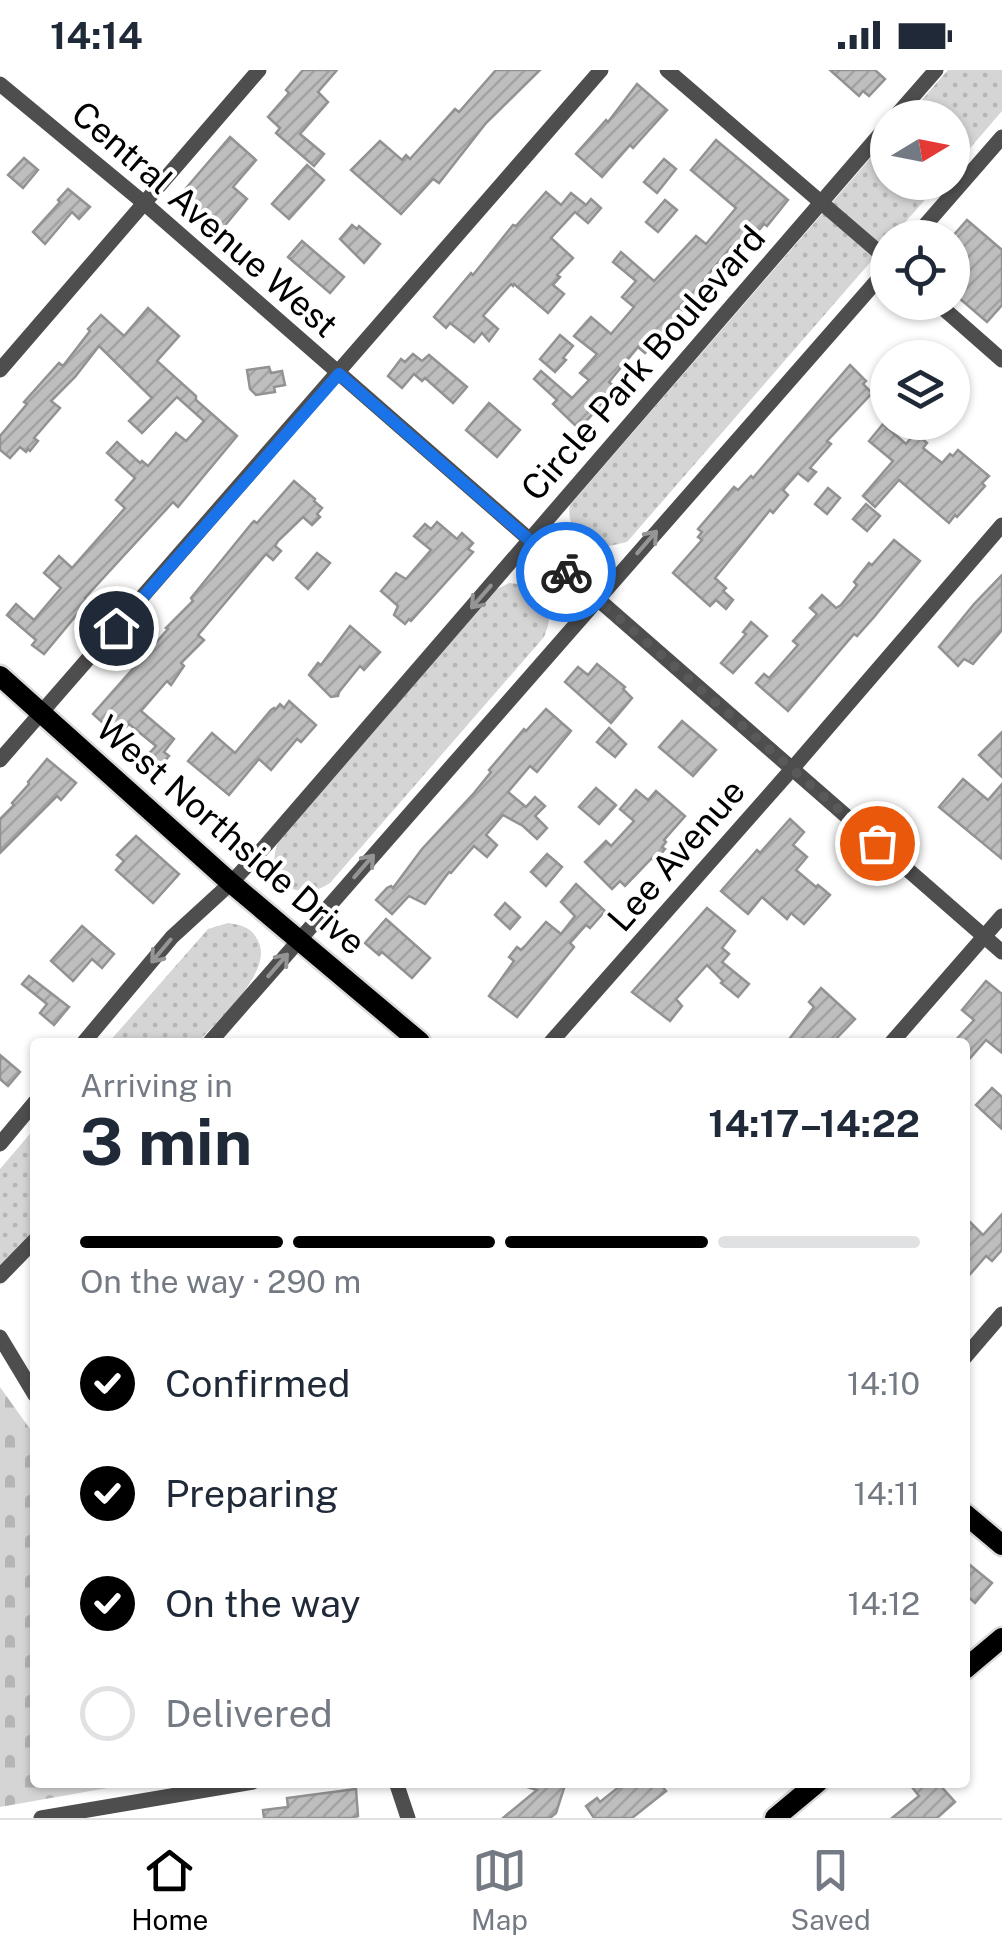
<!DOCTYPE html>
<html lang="en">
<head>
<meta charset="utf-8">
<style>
  :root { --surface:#fff; --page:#f2f2f3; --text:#1f2937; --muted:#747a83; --line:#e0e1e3; --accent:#000 }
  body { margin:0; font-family:"Public Sans",sans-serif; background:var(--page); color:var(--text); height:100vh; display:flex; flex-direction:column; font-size:38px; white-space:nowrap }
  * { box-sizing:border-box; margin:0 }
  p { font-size:32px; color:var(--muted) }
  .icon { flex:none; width:55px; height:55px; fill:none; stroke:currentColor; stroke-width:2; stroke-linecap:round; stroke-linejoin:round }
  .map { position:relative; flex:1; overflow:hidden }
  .drawer { position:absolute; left:30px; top:968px; width:940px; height:750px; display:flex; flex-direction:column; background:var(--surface); border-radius:10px; box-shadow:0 2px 8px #0004 }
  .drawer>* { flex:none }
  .needle { width:65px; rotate:80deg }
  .buttons { position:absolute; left:870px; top:30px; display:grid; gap:20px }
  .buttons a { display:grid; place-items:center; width:100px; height:100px; border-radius:50%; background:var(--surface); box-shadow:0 2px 8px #0004; font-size:50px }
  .pin { position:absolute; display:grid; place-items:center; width:85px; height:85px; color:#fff; margin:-42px; border:5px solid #fff; border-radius:50%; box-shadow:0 2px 10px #0007 }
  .courier { position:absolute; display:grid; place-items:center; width:100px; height:100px; margin:-50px; border:8px solid #1a73e8; border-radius:50%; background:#fff; color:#222; box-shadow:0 2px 12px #0007 }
  .headline em { font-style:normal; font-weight:700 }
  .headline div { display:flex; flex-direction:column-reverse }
  .headline { display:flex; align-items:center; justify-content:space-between; height:170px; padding:0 50px }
  h1 { font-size:65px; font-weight:700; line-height:75px }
  .bar { display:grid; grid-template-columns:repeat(4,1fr); gap:15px 10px; align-content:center; height:120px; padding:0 50px }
  .bar i { height:12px; border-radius:8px; background:var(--line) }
  .bar .current { background:var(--accent) }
  .bar p { grid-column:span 4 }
  ol { padding:0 50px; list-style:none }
  li { display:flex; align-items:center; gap:30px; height:110px }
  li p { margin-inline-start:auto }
  li .icon { padding:10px; border-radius:50%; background:var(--accent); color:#fff; stroke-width:4 }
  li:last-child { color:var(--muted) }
  li i { width:55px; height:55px; border:5px solid var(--line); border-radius:50% }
  .status { display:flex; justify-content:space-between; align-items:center; height:70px; padding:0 50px; background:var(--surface); direction:ltr }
  .status svg { height:28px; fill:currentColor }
  .dock { display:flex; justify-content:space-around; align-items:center; height:140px; border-top:2px solid var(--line); background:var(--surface); font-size:28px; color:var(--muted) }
  .dock a { display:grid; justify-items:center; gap:5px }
  .dock .current { color:var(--accent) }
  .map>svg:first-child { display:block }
  .grass { fill:url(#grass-dots) }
  .cemetery { fill:url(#cemetery-stones) }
  .building { fill:url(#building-hatch); stroke:#929292; stroke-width:2.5 }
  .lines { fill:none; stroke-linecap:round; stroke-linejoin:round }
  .major-casing { stroke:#dbdbdb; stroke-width:25 }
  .minor { stroke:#4e4e4e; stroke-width:15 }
  .major { stroke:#000; stroke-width:20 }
  .oneway { stroke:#959595 }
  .done { stroke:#595959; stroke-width:10; stroke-dasharray:0 18 }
  .route { stroke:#1a73e8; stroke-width:12 }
  .labels { text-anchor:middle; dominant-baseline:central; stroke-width:8; stroke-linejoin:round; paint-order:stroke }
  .street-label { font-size:35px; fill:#000; stroke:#fff }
</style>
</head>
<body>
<div class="status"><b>14:14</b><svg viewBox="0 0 49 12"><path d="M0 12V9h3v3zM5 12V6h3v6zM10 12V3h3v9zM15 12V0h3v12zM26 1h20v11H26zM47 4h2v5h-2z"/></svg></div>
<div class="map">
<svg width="1002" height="1748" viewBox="0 0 1002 1748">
  <defs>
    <pattern id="grass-dots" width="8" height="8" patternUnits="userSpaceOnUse" patternTransform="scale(2.5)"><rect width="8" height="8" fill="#d5d5d5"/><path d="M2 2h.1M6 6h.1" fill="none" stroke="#b5b5b5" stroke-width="1.8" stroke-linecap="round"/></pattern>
    <pattern id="cemetery-stones" width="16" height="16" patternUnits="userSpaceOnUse" patternTransform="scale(2.5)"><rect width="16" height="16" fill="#d5d5d5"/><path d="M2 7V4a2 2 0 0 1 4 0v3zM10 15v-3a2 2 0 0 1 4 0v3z" fill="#b5b5b5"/></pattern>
    <pattern id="building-hatch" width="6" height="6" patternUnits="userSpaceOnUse" patternTransform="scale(2.5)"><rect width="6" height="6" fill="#bebebe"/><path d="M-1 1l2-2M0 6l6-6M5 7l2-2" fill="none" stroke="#a2a2a2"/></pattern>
  </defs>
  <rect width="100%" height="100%" fill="#fff"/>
  <g class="grass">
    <polygon points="948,0 1002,0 1002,41 953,98 952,48 907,47"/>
    <path d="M887,69l1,43 52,1 -48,54 -4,1 -1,5 -260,299 -22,5 -22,-5c-9,-12 -16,-22 -13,-37z"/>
    <path d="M509,513c32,2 49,22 35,54l-214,246c-35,23 -68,-5 -51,-43l216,-250z"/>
    <path d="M228,853c15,2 25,5 31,20 13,30 -42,78 -61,99h-89l99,-113z"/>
    <polygon points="35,1058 35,1161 12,1188 0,1198 0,1099"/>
  </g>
  <polygon class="cemetery" points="0,1317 35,1366 35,1712 136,1713 0,1737"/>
  <g class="building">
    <polygon points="303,0 337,0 318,22 328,32 300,64 324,84 314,96 276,63 280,58 268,47 289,23 286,20"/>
    <polygon points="496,0 540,0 486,53 439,113 433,109 401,144 351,100 380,71 402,90 406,85 410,89 455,39 459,42"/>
    <polygon points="830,0 875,0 885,9 869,26 863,21 859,26"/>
    <polygon points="637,14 667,40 633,78 630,75 602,107 576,84 606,50 608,52"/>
    <polygon points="230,67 256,90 233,117 247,129 222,159 181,124"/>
    <polygon points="716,70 788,130 767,156 764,154 738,184 731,177 702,212 707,218 690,237 688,234 657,268 662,272 654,280 651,277 645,283 638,277 609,312 616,318 579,359 553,334 557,330 534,309 541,301 572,328 589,310 580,303 597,284 574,266 591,247 611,264 634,237 622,227 636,211 613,192 621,182 654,211 696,166 706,174 736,138 691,100"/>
    <polygon points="24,88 38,100 23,118 8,105"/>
    <polygon points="664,89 676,99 657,123 644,112"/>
    <polygon points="307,95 324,110 289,149 272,134"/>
    <polygon points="68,119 90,137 79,149 72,142 45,174 33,162 60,132 58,130"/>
    <polygon points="546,122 561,135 571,123 586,135 591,129 601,138 588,153 575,142 551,168 573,188 557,205 560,207 553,215 564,224 548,243 514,214 513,216 511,214 483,246 498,259 489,271 482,263 474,272 450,253 446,258 434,247 471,203 473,205 513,155 516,156"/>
    <polygon points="665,130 677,140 658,162 646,152"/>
    <polygon points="967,150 1002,180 1002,235 987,252 952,222 952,167"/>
    <polygon points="352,155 357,159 359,156 380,174 364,193 340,169"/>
    <polygon points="302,171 344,207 330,223 288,187"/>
    <polygon points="148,238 179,266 157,291 196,326 196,330 237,366 178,437 173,432 94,518 85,528 88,531 44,584 32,575 36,570 7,545 16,534 34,550 61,518 44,503 59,486 72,498 125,438 116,430 135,408 107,383 117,372 140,393 142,391 148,396 176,363 186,371 204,351 177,327 142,363 129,351 152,328 99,276 75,307 51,331 60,338 34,368 38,371 30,381 28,379 26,382 20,377 10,388 0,380 0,366 27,334 24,332 59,293 63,296 90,261 88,259 101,245 124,266"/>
    <polygon points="560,265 573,276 563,288 566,290 555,302 540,289"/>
    <polygon points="413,284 422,291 429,285 467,317 453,333 425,308 422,311 414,304 402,318 388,306 401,289 405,292"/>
    <polygon points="850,295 866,311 863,314 872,323 827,371 831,374 810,398 816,402 808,411 798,403 783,420 788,425 773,443 770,440 715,508 726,518 723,521 733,530 726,539 716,530 710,536 673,503 702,470 698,467 702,462 698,459 734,417 738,420 751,406 753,408"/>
    <polygon points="269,297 271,303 282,301 285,315 274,317 275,322 256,325 250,319 247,300"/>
    <polygon points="489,333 520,360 497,387 466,360"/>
    <polygon points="883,354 906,374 915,363 927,373 923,378 942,393 950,384 953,386 958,380 989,406 982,413 985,416 957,447 955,445 949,453 899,410 875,437 863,426 893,391 869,371"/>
    <polygon points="294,411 315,429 314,431 322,438 317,444 320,447 312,455 303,447 278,471 275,476 281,481 273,490 266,484 198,565 204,570 181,593 184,596 171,615 167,611 141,641 174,669 164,682 169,686 157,700 144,689 156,676 129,654 124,659 120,656 114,663 93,644 168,559 166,558 193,531 191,528 252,453 254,451 257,453"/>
    <polygon points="828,418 840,428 827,444 815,434"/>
    <polygon points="866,434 880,446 867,461 853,449"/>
    <polygon points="437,452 457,469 462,463 473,473 468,479 473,482 411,551 409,549 405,554 394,545 398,536 381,521 396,503 406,509 431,480 414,466 425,454 431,459"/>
    <polygon points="894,470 920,491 874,547 857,566 854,564 788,641 756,613 764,604 769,608 798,575 793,571 817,544 810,538 822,525 836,538 841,535 857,515 854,512 869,493 872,495"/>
    <polygon points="317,483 330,493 308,519 296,508"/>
    <polygon points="1002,505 1002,560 973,594 964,589 958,596 939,577 974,534"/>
    <polygon points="751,552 767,566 733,603 721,593 746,564 743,562"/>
    <polygon points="350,556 380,582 364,600 360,596 339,622 338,626 331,627 309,605 318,593 321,595"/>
    <polygon points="597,594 625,617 623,619 632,628 611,653 565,612 578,597 588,605"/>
    <polygon points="289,631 316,655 301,672 297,669 271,700 259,689 229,725 188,691 212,663 235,683 271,640 274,638 275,640 280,634 284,638"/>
    <polygon points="546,639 571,661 537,702 530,696 508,722 526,737 535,727 545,736 535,746 547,758 537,769 523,756 503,745 486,765 497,775 487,787 474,776 451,803 449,802 425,834 409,826 392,844 376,830 387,818 391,816 393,818 422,779 474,723 491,702 489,700 524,659 526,661"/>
    <polygon points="682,651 716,680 693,706 659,677"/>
    <polygon points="609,658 626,674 615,687 597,672"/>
    <polygon points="1002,662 1002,707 979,685"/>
    <polygon points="47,689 76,713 61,730 57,726 0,783 0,749 14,735 12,733 29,714 28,712"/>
    <polygon points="963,709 988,730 1002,714 1002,789 939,737"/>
    <polygon points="596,718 616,735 599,754 579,737"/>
    <polygon points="636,720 648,730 656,721 685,746 664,770 666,772 662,777 665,779 655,791 652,788 625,816 620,811 612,819 585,792 606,771 611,776 634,751 620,739"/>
    <polygon points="790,749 804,762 793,775 807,787 796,800 816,817 818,815 830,825 804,854 791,843 787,849 762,827 748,844 721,821 757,780 760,783"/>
    <polygon points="136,766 179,804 153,833 116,800 124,791 117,785"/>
    <polygon points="547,784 562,797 546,816 531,802"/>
    <polygon points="576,814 605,841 590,858 586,855 570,873 574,877 517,947 489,926 514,891 509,887 517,877 521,880 525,876 546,852 561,864 575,846 561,832"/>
    <polygon points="505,833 520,847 510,859 495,845"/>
    <polygon points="707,838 735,861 722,878 729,884 722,892 749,914 738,927 721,913 723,911 707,895 676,929 682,936 670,951 632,922"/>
    <polygon points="386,849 430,888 412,908 382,882 379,885 365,873"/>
    <polygon points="82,856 114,884 102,898 92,889 73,911 51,891"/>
    <polygon points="29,906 69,937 54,955 40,943 47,934 22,914"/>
    <polygon points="986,911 1002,924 1002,983 986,970 965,994 965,972 954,972 974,950 962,940"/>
    <polygon points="821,918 855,949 833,972 787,972 814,937 809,932"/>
    <polygon points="0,985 20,1002 8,1016 0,1009"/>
    <polygon points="992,1018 1002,1027 1002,1059 976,1035"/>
    <polygon points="1002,1144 1002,1180 992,1191 986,1186 965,1210 965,1147 983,1165"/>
    <polygon points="965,1491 992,1513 975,1533 965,1524"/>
    <polygon points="521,1712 566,1712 556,1743 550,1748 503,1748 537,1720 521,1715"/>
    <polygon points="625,1712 659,1712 666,1721 632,1748 594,1748 586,1736 597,1728 600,1732"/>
    <polygon points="908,1712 937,1712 955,1732 937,1748 892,1748 919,1726"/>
    <polygon points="356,1719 358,1746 352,1748 264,1748 263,1740 288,1737 287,1728"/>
  </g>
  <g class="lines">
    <defs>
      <g id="major">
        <polyline points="0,606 231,813 420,972"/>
        <polyline points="965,1444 1002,1475"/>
        <polyline points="965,1599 1002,1568"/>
        <polyline points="775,1748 818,1712"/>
      </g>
    </defs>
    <use href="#major" class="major-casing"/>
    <g class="minor">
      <polyline points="667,0 888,190"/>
      <polyline points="0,14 144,133 1002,882"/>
      <polyline points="894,48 936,0"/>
      <polyline points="914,168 1002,67"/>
      <polyline points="936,232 1002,290"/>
      <polyline points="0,300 259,0"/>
      <polyline points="0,690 601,0"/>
      <polyline points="84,972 172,867 231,813 266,775 888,55"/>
      <polyline points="210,972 888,198"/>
      <polyline points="551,972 792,699 1002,455"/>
      <polyline points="892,972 1002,846"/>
      <polyline points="0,1074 35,1032"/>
      <polyline points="0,1206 35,1170"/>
      <polyline points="0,1267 35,1325"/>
      <polyline points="965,1287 1002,1244"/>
      <polyline points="396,1712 408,1748"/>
      <polyline points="41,1748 253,1712"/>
    </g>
    <use href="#major" class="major"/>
  </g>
  <defs><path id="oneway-shaft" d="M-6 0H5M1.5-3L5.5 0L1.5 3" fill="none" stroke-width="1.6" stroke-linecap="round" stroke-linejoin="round" transform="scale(2.5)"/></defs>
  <g class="oneway">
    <use href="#oneway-shaft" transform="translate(647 472) rotate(-49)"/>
    <use href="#oneway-shaft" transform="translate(481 527) rotate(131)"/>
    <use href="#oneway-shaft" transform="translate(364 796) rotate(-49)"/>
    <use href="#oneway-shaft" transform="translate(161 881) rotate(130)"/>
    <use href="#oneway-shaft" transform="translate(278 895) rotate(-49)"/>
  </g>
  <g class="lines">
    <polyline class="done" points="566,502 877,773"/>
    <polyline class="route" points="116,558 339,304 566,502"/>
  </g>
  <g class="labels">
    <g class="street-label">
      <text transform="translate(205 149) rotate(41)">Central Avenue West</text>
      <text transform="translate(643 293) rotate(-49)">Circle Park Boulevard</text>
      <text transform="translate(231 765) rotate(41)">West Northside Drive</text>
      <text transform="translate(676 785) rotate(-49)">Lee Avenue</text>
    </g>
  </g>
</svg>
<div class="buttons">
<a><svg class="needle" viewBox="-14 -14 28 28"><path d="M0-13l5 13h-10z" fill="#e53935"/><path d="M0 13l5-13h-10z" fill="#747a83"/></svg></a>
<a><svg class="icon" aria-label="locate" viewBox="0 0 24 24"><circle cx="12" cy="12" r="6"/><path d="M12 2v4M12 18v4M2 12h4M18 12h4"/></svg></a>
<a><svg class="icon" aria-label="layers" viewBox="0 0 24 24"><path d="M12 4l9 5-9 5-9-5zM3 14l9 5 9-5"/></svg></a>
</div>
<div class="pin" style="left:877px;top:773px;background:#ea580c"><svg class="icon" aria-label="bag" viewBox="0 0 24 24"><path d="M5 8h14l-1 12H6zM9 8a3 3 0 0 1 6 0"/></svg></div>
<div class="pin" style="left:116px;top:558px;background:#1f2937"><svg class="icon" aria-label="home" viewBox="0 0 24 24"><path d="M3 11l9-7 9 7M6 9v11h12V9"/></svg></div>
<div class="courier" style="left:566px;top:502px"><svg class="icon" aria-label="bike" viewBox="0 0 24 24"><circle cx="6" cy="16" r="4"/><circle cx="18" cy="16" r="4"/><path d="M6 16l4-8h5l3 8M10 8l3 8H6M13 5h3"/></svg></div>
<section class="drawer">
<div class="headline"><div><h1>3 min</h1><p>Arriving in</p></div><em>14:17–14:22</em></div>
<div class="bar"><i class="current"></i><i class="current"></i><i class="current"></i><i></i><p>On the way · 290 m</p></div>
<ol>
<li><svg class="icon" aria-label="check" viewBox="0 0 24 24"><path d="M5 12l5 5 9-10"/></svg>Confirmed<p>14:10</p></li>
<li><svg class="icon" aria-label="check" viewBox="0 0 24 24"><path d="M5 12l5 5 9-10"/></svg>Preparing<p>14:11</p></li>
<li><svg class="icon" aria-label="check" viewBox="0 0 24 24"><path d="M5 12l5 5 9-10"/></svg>On the way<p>14:12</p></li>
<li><i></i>Delivered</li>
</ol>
</section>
</div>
<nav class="dock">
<a class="current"><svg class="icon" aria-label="home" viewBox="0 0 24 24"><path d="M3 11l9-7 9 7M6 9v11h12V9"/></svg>Home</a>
<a><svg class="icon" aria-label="map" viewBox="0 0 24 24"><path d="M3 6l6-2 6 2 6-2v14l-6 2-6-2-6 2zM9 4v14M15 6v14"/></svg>Map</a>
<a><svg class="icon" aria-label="saved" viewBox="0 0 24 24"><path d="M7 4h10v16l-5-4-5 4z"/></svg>Saved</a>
</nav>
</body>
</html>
